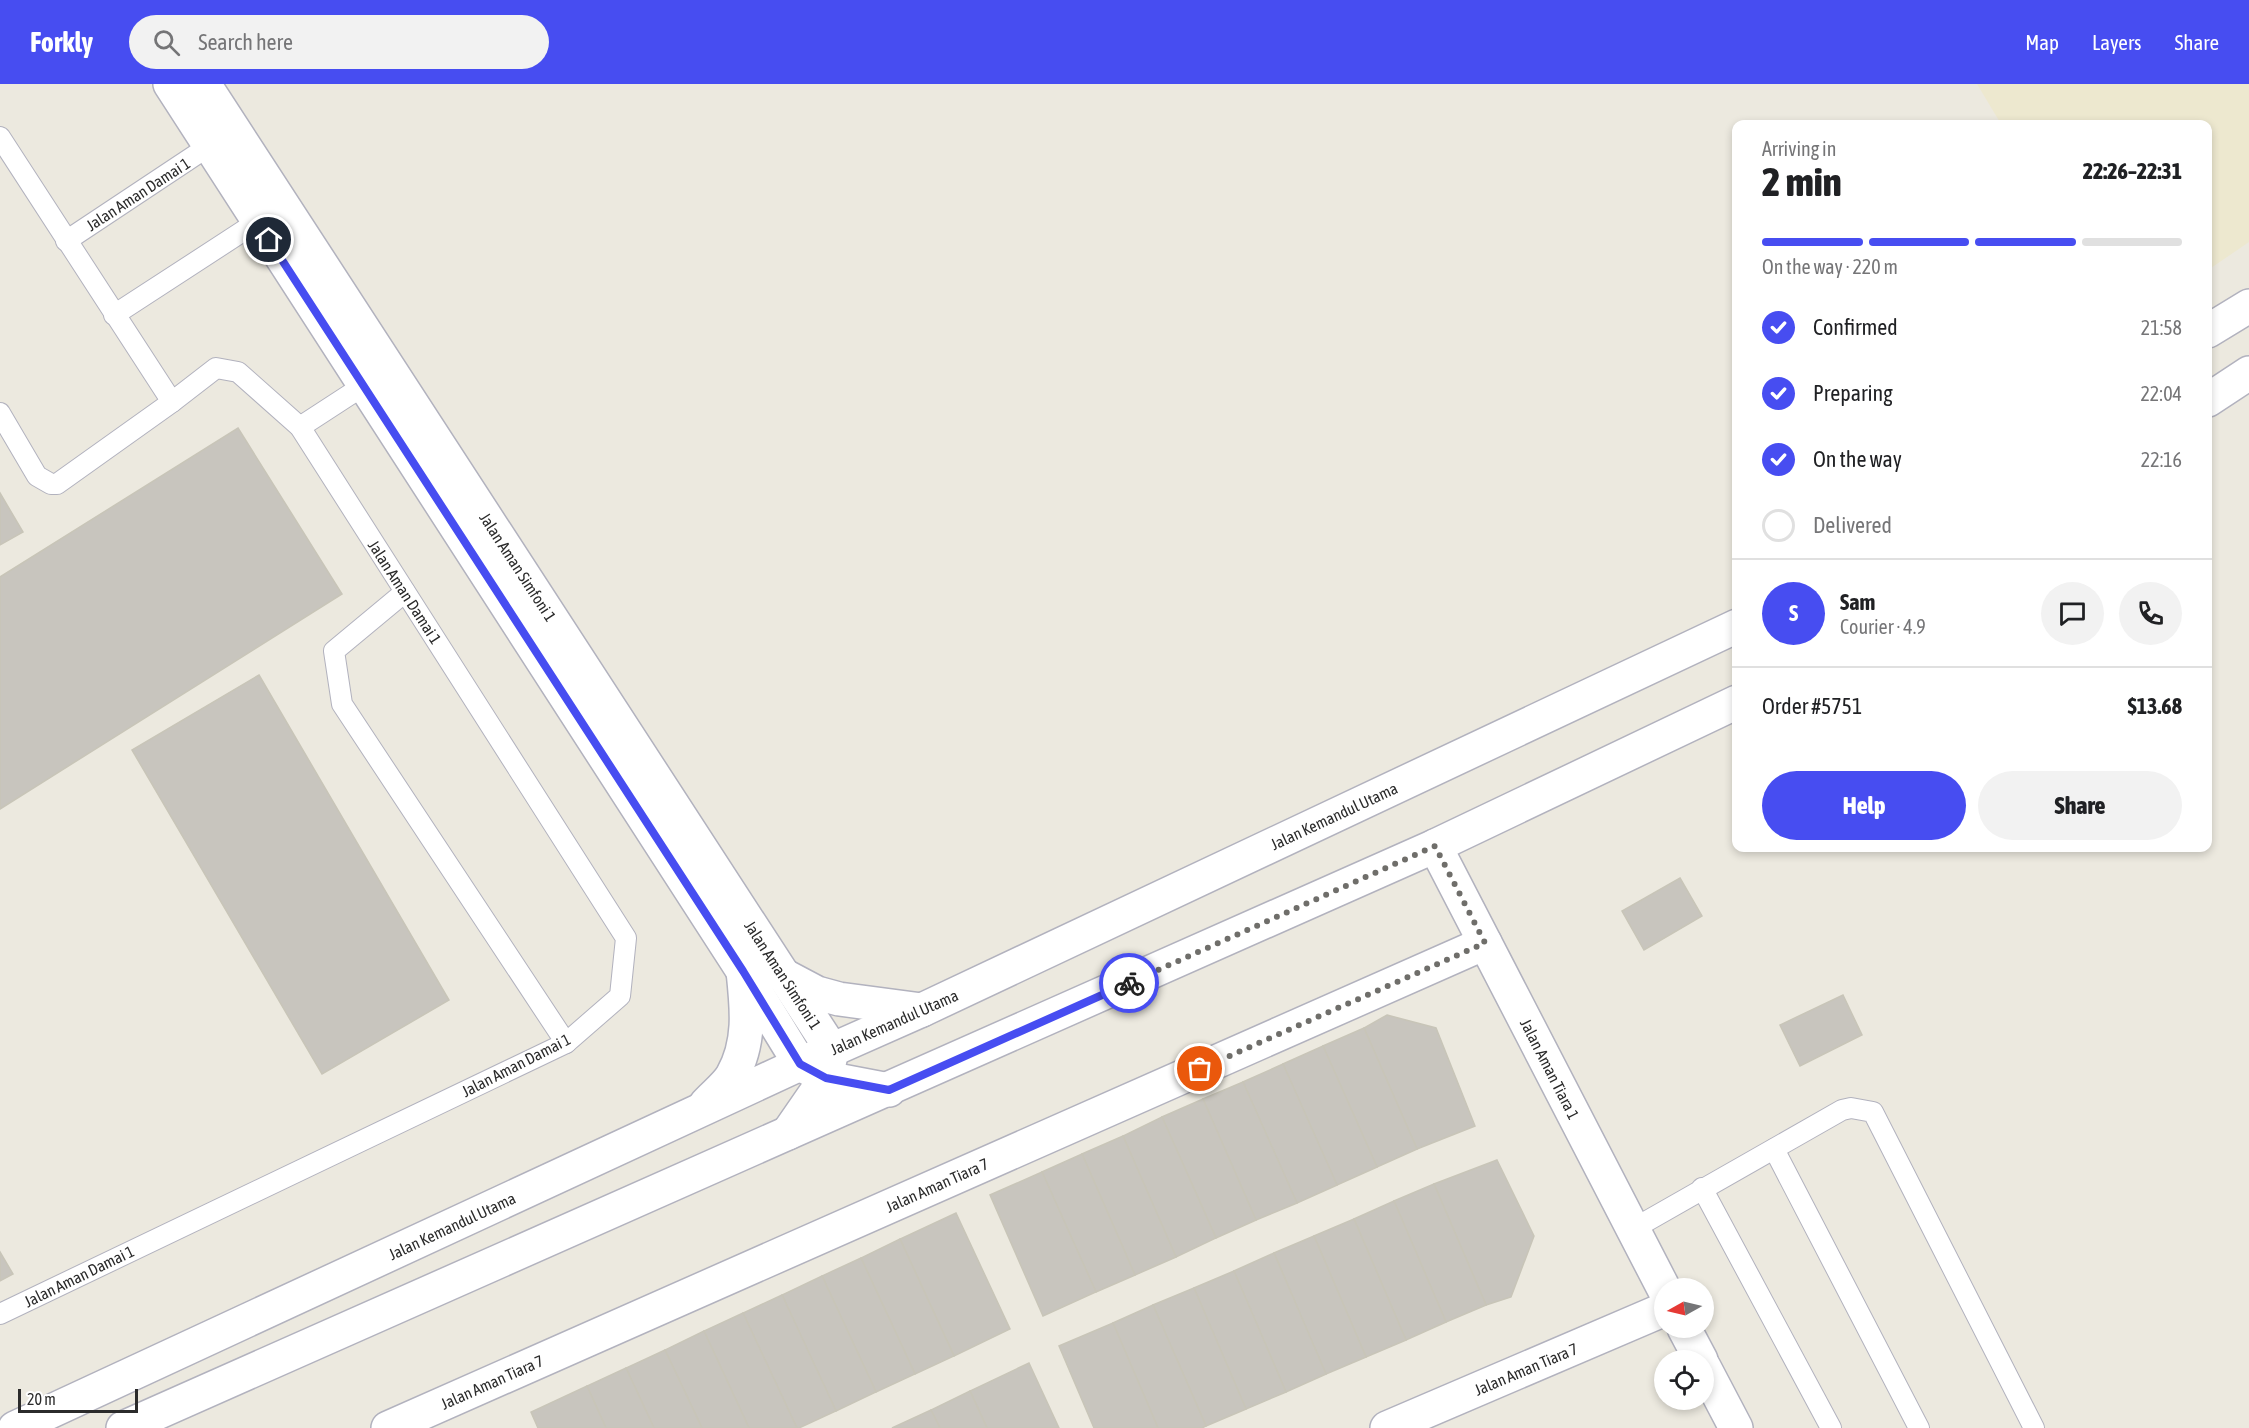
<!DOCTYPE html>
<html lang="en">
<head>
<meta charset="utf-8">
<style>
  :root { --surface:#fff; --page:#f2f2f2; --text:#202124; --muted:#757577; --line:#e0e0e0; --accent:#474df1 }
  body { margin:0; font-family:"Asap Condensed",sans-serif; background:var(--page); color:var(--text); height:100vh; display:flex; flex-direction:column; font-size:22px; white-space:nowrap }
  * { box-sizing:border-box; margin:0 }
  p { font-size:20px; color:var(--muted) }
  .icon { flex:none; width:33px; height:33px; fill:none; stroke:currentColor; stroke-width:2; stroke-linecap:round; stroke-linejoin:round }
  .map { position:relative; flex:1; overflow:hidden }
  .side { position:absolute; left:1732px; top:36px; width:480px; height:732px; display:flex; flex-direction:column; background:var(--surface); border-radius:12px; box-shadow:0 3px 9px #0003 }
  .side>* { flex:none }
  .needle { width:39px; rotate:262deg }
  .tools { position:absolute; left:1654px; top:1194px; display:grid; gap:12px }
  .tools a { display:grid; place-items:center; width:60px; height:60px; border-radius:50%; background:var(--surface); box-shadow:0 3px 9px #0003; font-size:30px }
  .scale { position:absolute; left:18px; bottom:15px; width:120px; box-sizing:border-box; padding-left:6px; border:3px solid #2b2b2b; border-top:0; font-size:16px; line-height:21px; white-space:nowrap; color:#2b2b2b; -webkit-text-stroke:4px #fff; paint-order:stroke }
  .pin { position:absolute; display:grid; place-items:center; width:51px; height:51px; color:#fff; margin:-26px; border:3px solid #fff; border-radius:50%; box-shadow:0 2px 6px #0007 }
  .courier { position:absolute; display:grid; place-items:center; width:60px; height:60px; margin:-30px; border:4px solid #474df1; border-radius:50%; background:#fff; color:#222; box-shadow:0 2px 8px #0007 }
  .summary em { font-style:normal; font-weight:800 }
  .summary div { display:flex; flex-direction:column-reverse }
  .summary { display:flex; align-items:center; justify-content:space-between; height:102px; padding:0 30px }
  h1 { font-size:39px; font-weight:800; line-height:45px }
  .bar { display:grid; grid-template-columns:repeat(4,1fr); gap:9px 6px; align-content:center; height:72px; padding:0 30px }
  .bar i { height:8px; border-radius:4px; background:var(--line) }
  .bar .current { background:var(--accent) }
  .bar p { grid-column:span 4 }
  .line { display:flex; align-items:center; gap:15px; padding:0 30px; border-top:2px solid var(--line) }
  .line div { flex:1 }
  .round { display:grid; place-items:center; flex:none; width:63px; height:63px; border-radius:32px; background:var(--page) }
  ol { padding:0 30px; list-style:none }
  li { display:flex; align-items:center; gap:18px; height:66px }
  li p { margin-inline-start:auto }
  li .icon { padding:6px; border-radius:50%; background:var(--accent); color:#fff; stroke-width:4 }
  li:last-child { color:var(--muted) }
  li i { width:33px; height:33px; border:3px solid var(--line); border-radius:50% }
  .button { display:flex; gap:12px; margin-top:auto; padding:12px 30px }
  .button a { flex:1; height:69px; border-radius:36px; background:var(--accent); color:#fff; font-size:24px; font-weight:800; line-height:69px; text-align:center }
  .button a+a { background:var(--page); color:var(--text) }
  header { display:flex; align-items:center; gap:36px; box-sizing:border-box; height:84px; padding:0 30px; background:var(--accent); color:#fff }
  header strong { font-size:28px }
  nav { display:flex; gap:33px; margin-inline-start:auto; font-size:21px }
  .search { width:420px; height:54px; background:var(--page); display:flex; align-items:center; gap:15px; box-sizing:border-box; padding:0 21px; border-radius:33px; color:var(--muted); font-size:22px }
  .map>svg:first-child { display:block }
  .education { fill:#ede8cf }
  .building { fill:#c8c5be; stroke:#c8c5b8; stroke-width:1.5 }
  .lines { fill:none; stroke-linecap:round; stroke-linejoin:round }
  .lane-casing { stroke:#b2b2be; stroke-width:22 }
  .street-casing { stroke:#b2b2be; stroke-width:36 }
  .secondary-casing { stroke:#b2b2be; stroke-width:36 }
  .lane { stroke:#fff; stroke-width:20 }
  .street { stroke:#fff; stroke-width:33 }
  .secondary { stroke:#fff; stroke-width:33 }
  .done { stroke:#6f6e6a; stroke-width:6; stroke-dasharray:0 10.8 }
  .route { stroke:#474df1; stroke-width:8 }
  .labels { text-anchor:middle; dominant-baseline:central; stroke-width:4.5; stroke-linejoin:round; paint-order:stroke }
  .street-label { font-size:16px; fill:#2b2b2b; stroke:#fff }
</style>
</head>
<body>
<header>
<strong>Forkly</strong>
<div class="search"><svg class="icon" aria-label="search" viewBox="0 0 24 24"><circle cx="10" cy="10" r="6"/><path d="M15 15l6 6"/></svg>Search here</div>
<nav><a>Map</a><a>Layers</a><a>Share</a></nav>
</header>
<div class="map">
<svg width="2249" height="1344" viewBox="0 0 2249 1344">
  <rect width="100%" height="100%" fill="#ece9df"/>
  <polygon class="education" points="1977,0 2249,0 2249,158 2208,186 2208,40 2001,40"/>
  <g class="building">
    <polygon points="238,344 342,510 0,725 0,493"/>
    <polygon points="0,409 23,448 0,461"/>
    <polygon points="259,591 449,916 322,990 132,666"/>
    <polygon points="1680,794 1702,832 1644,866 1622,827"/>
    <polygon points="1843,911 1862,951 1800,982 1780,941"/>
    <polygon points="1387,931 1436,944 1475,1042 1417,1065 1364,944"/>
    <polygon points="1364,944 1417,1065 1377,1083 1323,962"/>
    <polygon points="1323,962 1377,1083 1337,1101 1283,980"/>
    <polygon points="1283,980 1337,1101 1297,1119 1243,998"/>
    <polygon points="1243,998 1297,1119 1256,1136 1203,1015"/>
    <polygon points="1203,1015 1256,1136 1216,1154 1162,1033"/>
    <polygon points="1162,1033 1216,1154 1176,1173 1123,1052"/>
    <polygon points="1123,1052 1176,1173 1135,1191 1082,1070"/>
    <polygon points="1082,1070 1135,1191 1096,1208 1042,1088"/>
    <polygon points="1497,1076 1534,1152 1511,1213 1486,1221 1434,1100"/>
    <polygon points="1042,1088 1096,1208 1043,1232 990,1111"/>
    <polygon points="1434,1100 1486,1221 1446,1238 1394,1117"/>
    <polygon points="1394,1117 1446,1238 1406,1256 1354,1135"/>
    <polygon points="956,1129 1010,1245 954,1272 900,1155"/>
    <polygon points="1354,1135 1406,1256 1366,1273 1314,1152"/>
    <polygon points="1314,1152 1366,1273 1326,1290 1274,1169"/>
    <polygon points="900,1155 954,1272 915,1290 861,1174"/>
    <polygon points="0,1168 13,1190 0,1197"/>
    <polygon points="1274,1169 1326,1290 1286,1308 1234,1187"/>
    <polygon points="861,1174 915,1290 876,1308 822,1192"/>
    <polygon points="1234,1187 1286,1308 1246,1325 1194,1204"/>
    <polygon points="822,1192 876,1308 836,1327 782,1211"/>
    <polygon points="1194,1204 1246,1325 1206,1342 1153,1221"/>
    <polygon points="782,1211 836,1327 799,1344 797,1344 743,1229"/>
    <polygon points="1153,1221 1206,1342 1202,1344 1158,1344 1113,1239"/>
    <polygon points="743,1229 797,1344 749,1344 704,1247"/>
    <polygon points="1113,1239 1158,1344 1094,1344 1059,1262"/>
    <polygon points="704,1247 749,1344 702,1344 665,1266"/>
    <polygon points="665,1266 702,1344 654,1344 626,1284"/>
    <polygon points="1029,1279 1059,1344 987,1344 970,1307"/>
    <polygon points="626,1284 654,1344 606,1344 587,1302"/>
    <polygon points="587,1302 606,1344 538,1344 531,1328"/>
    <polygon points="970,1307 987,1344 940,1344 931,1326"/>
    <polygon points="931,1326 940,1344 892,1344"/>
  </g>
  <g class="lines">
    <defs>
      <g id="lane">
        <polyline points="0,53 172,318 216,284 238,288 300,343 626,854 620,912 566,959 0,1230"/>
        <polyline points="66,157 209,62"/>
        <polyline points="114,231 257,138"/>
        <polyline points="0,329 37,392 51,400 57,400 172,318"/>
        <polyline points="300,343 363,302"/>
        <polyline points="405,508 334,567 342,620 566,959"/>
        <polyline points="1774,1065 1919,1344"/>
        <polyline points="1702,1104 1831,1344"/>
        <polyline points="1633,1145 1842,1026 1851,1024 1873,1028 2034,1344"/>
      </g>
      <g id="street">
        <polyline points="170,0 743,887 800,980 826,994 889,1006"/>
        <polyline points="204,0 832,966 826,994 788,1049"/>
        <polyline points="1435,762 1665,1207"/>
        <polyline points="1684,1244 1701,1276"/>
        <polyline points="1704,1283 1736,1344"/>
        <polyline points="388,1344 1485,859"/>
        <polyline points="1387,1344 1665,1225"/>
      </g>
      <g id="secondary">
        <polyline points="2208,247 2249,222"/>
        <polyline points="2208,316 2249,289"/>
        <polyline points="783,891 817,909 839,915 922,926"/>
        <path d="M706,1020c8,-9 20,-18 26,-28 19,-33 15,-68 11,-105"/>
        <polyline points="15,1344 800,980 922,926 1737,542"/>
        <polyline points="123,1344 1435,762 1737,618"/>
      </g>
    </defs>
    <use href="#lane" class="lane-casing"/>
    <use href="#street" class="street-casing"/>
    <use href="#secondary" class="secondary-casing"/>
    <use href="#lane" class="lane"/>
    <use href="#street" class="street"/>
    <use href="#secondary" class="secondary"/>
  </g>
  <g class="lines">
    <polyline class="done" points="1129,899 1435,762 1485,859 1200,985"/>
    <polyline class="route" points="269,156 743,887 800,980 826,994 889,1006 1129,899"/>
  </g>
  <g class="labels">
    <g class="street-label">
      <text transform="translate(138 110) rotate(-33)">Jalan Aman Damai 1</text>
      <text transform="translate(518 483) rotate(57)">Jalan Aman Simfoni 1</text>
      <text transform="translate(405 508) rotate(57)">Jalan Aman Damai 1</text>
      <text transform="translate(1334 732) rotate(-25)">Jalan Kemandul Utama</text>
      <text transform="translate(783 891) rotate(57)">Jalan Aman Simfoni 1</text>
      <text transform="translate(894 938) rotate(-24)">Jalan Kemandul Utama</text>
      <text transform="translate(516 981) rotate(-27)">Jalan Aman Damai 1</text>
      <text transform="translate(1550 985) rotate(63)">Jalan Aman Tiara 1</text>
      <text transform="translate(937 1101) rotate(-24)">Jalan Aman Tiara 7</text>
      <text transform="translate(452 1142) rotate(-25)">Jalan Kemandul Utama</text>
      <text transform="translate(79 1192) rotate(-26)">Jalan Aman Damai 1</text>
      <text transform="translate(1526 1285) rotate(-23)">Jalan Aman Tiara 7</text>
      <text transform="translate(492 1298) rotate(-24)">Jalan Aman Tiara 7</text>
    </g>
  </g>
</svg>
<div class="tools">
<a><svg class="needle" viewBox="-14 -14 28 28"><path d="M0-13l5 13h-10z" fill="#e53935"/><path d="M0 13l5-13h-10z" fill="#757577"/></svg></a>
<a><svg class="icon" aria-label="locate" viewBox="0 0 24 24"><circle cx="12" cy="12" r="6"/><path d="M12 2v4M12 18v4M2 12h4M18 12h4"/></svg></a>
</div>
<div class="scale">20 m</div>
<div class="pin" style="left:1200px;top:985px;background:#ea580c"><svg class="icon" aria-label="bag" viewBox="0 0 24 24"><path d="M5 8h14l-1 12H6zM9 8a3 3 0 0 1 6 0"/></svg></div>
<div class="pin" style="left:269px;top:156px;background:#1f2937"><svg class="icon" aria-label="home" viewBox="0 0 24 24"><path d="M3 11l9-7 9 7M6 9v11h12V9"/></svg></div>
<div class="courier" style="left:1129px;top:899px"><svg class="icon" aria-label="bike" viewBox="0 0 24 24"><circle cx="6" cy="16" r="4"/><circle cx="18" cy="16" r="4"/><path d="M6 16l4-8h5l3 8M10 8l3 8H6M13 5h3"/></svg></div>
<section class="side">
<div class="summary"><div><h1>2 min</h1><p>Arriving in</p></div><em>22:26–22:31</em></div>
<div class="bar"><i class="current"></i><i class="current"></i><i class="current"></i><i></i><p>On the way · 220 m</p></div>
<ol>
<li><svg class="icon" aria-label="check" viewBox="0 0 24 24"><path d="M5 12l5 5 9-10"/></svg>Confirmed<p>21:58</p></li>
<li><svg class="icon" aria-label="check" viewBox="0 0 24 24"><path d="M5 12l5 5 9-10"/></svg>Preparing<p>22:04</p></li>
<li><svg class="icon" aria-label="check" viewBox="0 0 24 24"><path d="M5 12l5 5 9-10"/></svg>On the way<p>22:16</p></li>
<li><i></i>Delivered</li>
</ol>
<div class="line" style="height:108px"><b class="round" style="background:var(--accent);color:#fff">S</b><div><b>Sam</b><p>Courier · 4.9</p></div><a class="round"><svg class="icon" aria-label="chat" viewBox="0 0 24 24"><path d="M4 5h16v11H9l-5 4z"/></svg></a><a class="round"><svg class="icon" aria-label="phone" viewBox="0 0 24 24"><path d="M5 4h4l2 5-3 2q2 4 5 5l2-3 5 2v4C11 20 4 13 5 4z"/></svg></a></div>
<div class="line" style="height:78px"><div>Order #5751</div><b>$13.68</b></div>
<div class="button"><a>Help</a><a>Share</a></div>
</section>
</div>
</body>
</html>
